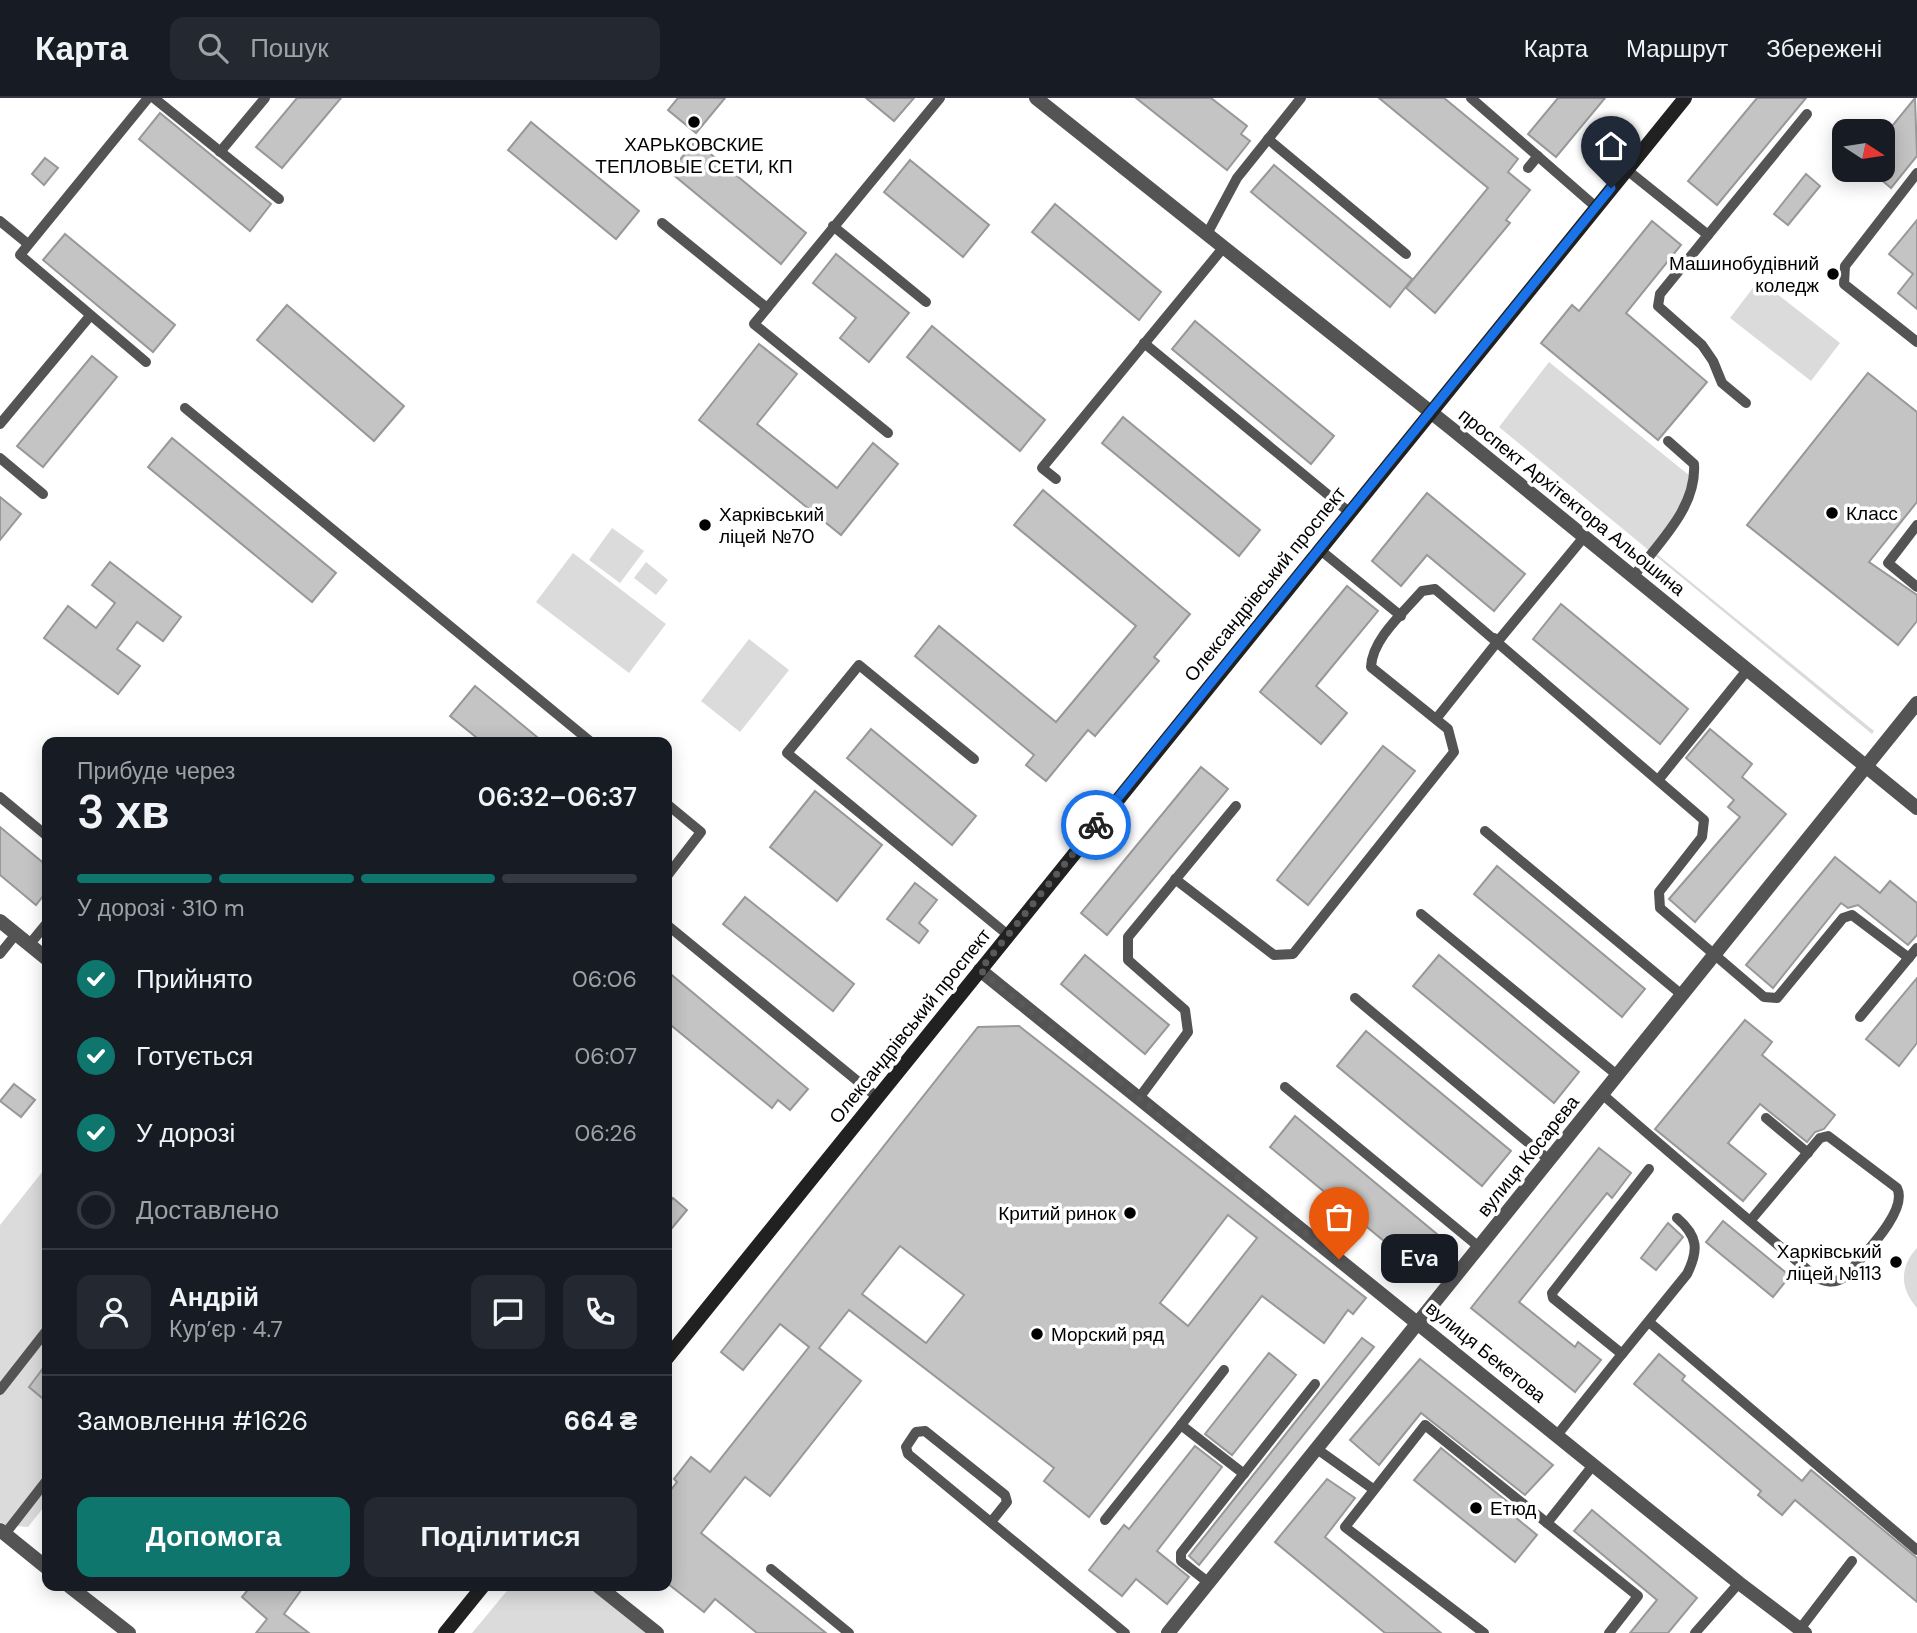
<!DOCTYPE html>
<html lang="uk">
<head>
<meta charset="utf-8">
<style>
  :root { --surface:#171b24; --page:#242831; --text:#f1f3f6; --muted:#9ea1a6; --line:#363941; --accent:#0f766e }
  body { margin:0; font-family:"DM Sans",sans-serif; background:var(--page); color:var(--text); height:100vh; display:flex; flex-direction:column; font-size:26px; white-space:nowrap }
  * { box-sizing:border-box; margin:0 }
  p { font-size:23px; color:var(--muted) }
  .icon { flex:none; width:38px; height:38px; fill:none; stroke:currentColor; stroke-width:2; stroke-linecap:round; stroke-linejoin:round }
  .map { position:relative; flex:1; overflow:hidden }
  .drawer { position:absolute; left:42px; top:639px; width:630px; height:854px; display:flex; flex-direction:column; background:var(--surface); border-radius:14px; box-shadow:0 4px 18px #0003 }
  .drawer>* { flex:none }
  .needle { width:46px; rotate:102deg }
  .fabs { position:absolute; left:1832px; top:21px; display:grid; gap:14px }
  .fabs a { display:grid; place-items:center; width:63px; height:63px; border-radius:14px; background:var(--surface); box-shadow:0 4px 18px #0003; font-size:35px }
  .pin { position:absolute; display:grid; place-items:center; width:60px; height:60px; color:#fff; margin:-72px -30px; border-radius:50% 50% 50% 0; rotate:-45deg; box-shadow:0 0 7px #0007 }
  .pin .icon { rotate:45deg }
  .courier { position:absolute; display:grid; place-items:center; width:70px; height:70px; margin:-35px; border:5px solid #1a73e8; border-radius:50%; background:#fff; color:#222; box-shadow:0 2px 9px #0007 }
  .bubble { position:absolute; height:49px; border-radius:14px; background:var(--surface); box-shadow:0 4px 18px #0003; font-size:23px; font-weight:600; line-height:49px; text-align:center }
  .summary em { font-style:normal; font-weight:600 }
  .summary div { display:flex; flex-direction:column-reverse }
  .summary { display:flex; align-items:center; justify-content:space-between; height:119px; padding:0 35px }
  h1 { font-size:46px; font-weight:600; line-height:52px }
  .bar { display:grid; grid-template-columns:repeat(4,1fr); gap:10px 7px; align-content:center; height:84px; padding:0 35px }
  .bar i { height:9px; border-radius:5px; background:var(--line) }
  .bar .on { background:var(--accent) }
  .bar p { grid-column:span 4 }
  .line { display:flex; align-items:center; gap:18px; padding:0 35px; border-top:2px solid var(--line) }
  .line div { flex:1 }
  .round { display:grid; place-items:center; flex:none; width:74px; height:74px; border-radius:14px; background:var(--page) }
  ol { padding:0 35px; list-style:none }
  li { display:flex; align-items:center; gap:21px; height:77px }
  li p { margin-inline-start:auto }
  li .icon { padding:7px; border-radius:50%; background:var(--accent); color:#fff; stroke-width:4 }
  li:last-child { color:var(--muted) }
  li i { width:38px; height:38px; border:4px solid var(--line); border-radius:50% }
  .primary-button { display:flex; gap:14px; margin-top:auto; padding:14px 35px }
  .primary-button a { flex:1; height:80px; border-radius:14px; background:var(--accent); color:#fff; font-size:28px; font-weight:600; line-height:80px; text-align:center }
  .primary-button a+a { background:var(--page); color:var(--text) }
  header { display:flex; align-items:center; gap:42px; box-sizing:border-box; height:98px; padding:0 35px; background:var(--surface); border-bottom:2px solid var(--line) }
  header strong { font-size:33px }
  nav { display:flex; gap:38px; margin-inline-start:auto; font-size:24px }
  .search { width:490px; height:63px; background:var(--page); display:flex; align-items:center; gap:18px; box-sizing:border-box; padding:0 24px; border-radius:14px; color:var(--muted); font-size:26px }
  .map>svg:first-child { display:block }
  .green { fill:#dbdbdb }
  .building { fill:#c4c4c4; stroke:#989898; stroke-width:2; fill-rule:evenodd }
  .lines { fill:none; stroke-linecap:round; stroke-linejoin:round }
  .service { stroke:#545454; stroke-width:10 }
  .minor { stroke:#545454; stroke-width:14 }
  .tertiary { stroke:#545454; stroke-width:14 }
  .secondary { stroke:#212121; stroke-width:14 }
  .done { stroke:#595959; stroke-width:7; stroke-dasharray:0 12.6 }
  .route { stroke:#1a73e8; stroke-width:9 }
  .poi-dot { fill:#000; stroke:#fff; stroke-width:2.5 }
  .labels { text-anchor:middle; dominant-baseline:central; stroke-width:7; stroke-linejoin:round; paint-order:stroke }
  .poi-label { font-size:19px; fill:#000; stroke:#fff; text-anchor:start }
  .street-label { font-size:19px; fill:#000; stroke:#fff }
</style>
</head>
<body>
<header>
<strong>Карта</strong>
<div class="search"><svg class="icon" aria-label="search" viewBox="0 0 24 24"><circle cx="10" cy="10" r="6"/><path d="M15 15l6 6"/></svg>Пошук</div>
<nav><a>Карта</a><a>Маршрут</a><a>Збережені</a></nav>
</header>
<div class="map">
<svg width="1917" height="1535" viewBox="0 0 1917 1535">
  <rect width="100%" height="100%" fill="#fff"/>
  <g class="green">
    <polygon points="1759,182 1840,245 1811,283 1730,220"/>
    <polygon points="1549,264 1695,382 1653,453 1874,633 1872,636 1499,329"/>
    <polygon points="612,430 644,453 620,485 589,462"/>
    <polygon points="573,455 666,526 629,575 536,504"/>
    <polygon points="646,464 668,482 656,497 634,480"/>
    <polygon points="749,541 789,572 740,634 701,603"/>
    <polygon points="47,1068 47,1405 28,1429 4,1427 0,1424 0,1127"/>
    <path d="M1917,1150v60c-17,-19 -18,-41 0,-60z"/>
    <polygon points="511,1488 597,1488 656,1535 472,1535"/>
  </g>
  <g class="building">
    <polygon points="297,0 341,0 282,70 256,49"/>
    <polygon points="678,0 725,0 696,35 668,12"/>
    <polygon points="866,0 914,0 894,23"/>
    <polygon points="1136,0 1211,0 1247,28 1241,36 1250,43 1227,72"/>
    <polygon points="1379,0 1444,0 1518,61 1508,74 1530,92 1506,122 1510,125 1435,215 1406,190 1488,90"/>
    <polygon points="1558,0 1605,0 1556,59 1528,36"/>
    <polygon points="1757,0 1806,0 1717,107 1688,83"/>
    <polygon points="1915,0 1917,58 1891,90 1870,72 1883,72 1883,39"/>
    <polygon points="160,15 271,106 250,133 139,41"/>
    <polygon points="531,24 639,113 616,141 508,52"/>
    <polygon points="695,43 806,135 781,166 670,74"/>
    <polygon points="45,60 58,70 44,87 32,76"/>
    <polygon points="910,62 989,127 963,159 884,94"/>
    <polygon points="1274,67 1412,181 1390,209 1251,94"/>
    <polygon points="1806,76 1820,88 1788,127 1774,116"/>
    <polygon points="1055,106 1161,194 1139,222 1032,134"/>
    <polygon points="1917,122 1917,211 1898,195 1913,176 1889,156"/>
    <polygon points="1652,123 1681,147 1626,215 1707,284 1658,342 1541,245 1572,207 1579,213"/>
    <polygon points="65,136 175,227 153,254 43,162"/>
    <polygon points="836,156 909,215 869,264 840,240 856,220 813,185"/>
    <polygon points="287,207 404,308 374,343 257,242"/>
    <polygon points="1195,223 1334,338 1311,366 1172,251"/>
    <polygon points="932,228 1045,322 1020,353 907,259"/>
    <polygon points="759,246 797,276 757,326 837,390 873,345 898,366 841,437 699,322"/>
    <polygon points="92,258 117,279 43,369 17,348"/>
    <polygon points="1868,275 1917,314 1917,404 1869,464 1917,497 1917,523 1898,547 1747,427"/>
    <polygon points="1123,319 1260,432 1239,458 1102,345"/>
    <polygon points="172,340 336,475 312,504 148,369"/>
    <polygon points="1043,392 1190,516 1154,559 1159,563 1095,638 1088,632 1046,683 1026,667 1034,657 915,558 939,528 1056,624 1136,528 1014,427"/>
    <polygon points="1427,395 1525,476 1494,513 1427,457 1401,488 1372,463"/>
    <polygon points="0,399 21,416 0,442"/>
    <polygon points="110,464 181,519 163,543 137,524 117,551 140,568 118,596 44,540 68,508 96,530 115,505 92,487"/>
    <polygon points="1347,488 1378,513 1316,588 1347,615 1321,646 1260,594"/>
    <polygon points="1561,506 1688,611 1660,646 1533,541"/>
    <polygon points="475,588 502,610 543,644 482,644 450,618"/>
    <polygon points="871,631 976,718 952,747 847,660"/>
    <polygon points="1710,631 1752,666 1742,679 1786,716 1695,824 1669,801 1740,719 1728,709 1734,702 1686,660"/>
    <polygon points="1383,648 1415,673 1308,807 1277,782"/>
    <polygon points="1201,669 1228,691 1107,837 1081,815"/>
    <polygon points="815,693 882,747 837,803 770,749"/>
    <polygon points="0,729 47,768 47,793 36,807 0,777"/>
    <polygon points="1835,759 1880,795 1890,783 1917,805 1917,837 1908,847 1858,807 1848,810 1841,805 1773,890 1746,867"/>
    <polygon points="1497,768 1645,891 1622,919 1474,796"/>
    <polygon points="915,785 937,802 919,825 928,833 919,845 887,821"/>
    <polygon points="745,799 854,886 833,913 723,826"/>
    <polygon points="1085,857 1169,927 1145,956 1061,886"/>
    <polygon points="1439,857 1579,974 1554,1005 1413,888"/>
    <polygon points="667,873 808,991 790,1012 778,1002 772,1010 667,924"/>
    <polygon points="1917,880 1917,945 1899,968 1866,941"/>
    <polygon points="1745,922 1772,944 1762,957 1835,1017 1824,1031 1815,1034 1807,1044 1760,1006 1728,1045 1766,1076 1743,1103 1655,1031"/>
    <path d="M1019,928l347,272 -13,16 -5,-4 -24,33 -62,-47 -173,221 -45,-36 10,-13 -205,-158 -30,38 42,33 -91,115 -25,-19 -44,56 125,100h-69l-42,-34 -11,13 -37,-29v-88l10,-13 -3,-3 17,-22 19,15 99,-125 -29,-23 -37,46 -22,-18 257,-325zM1228,1117l29,23 -69,88 -28,-23zM900,1148l64,49 -38,48 -64,-49z"/>
    <polygon points="1366,933 1511,1053 1482,1088 1337,968"/>
    <polygon points="14,986 35,1002 21,1019 0,1003"/>
    <polygon points="1295,1018 1438,1137 1413,1167 1270,1049"/>
    <polygon points="1599,1050 1631,1075 1612,1100 1607,1095 1519,1204 1575,1249 1578,1244 1601,1262 1575,1294 1471,1210"/>
    <polygon points="673,1100 687,1112 667,1136 667,1108"/>
    <polygon points="1723,1123 1790,1178 1773,1199 1706,1144"/>
    <polygon points="1668,1125 1683,1139 1656,1172 1641,1160"/>
    <polygon points="1362,1240 1374,1249 1199,1467 1189,1458"/>
    <polygon points="1269,1255 1296,1277 1232,1357 1205,1336"/>
    <polygon points="1659,1256 1685,1278 1682,1282 1802,1383 1811,1372 1917,1460 1917,1504 1795,1402 1782,1417 1758,1397 1761,1393 1634,1286"/>
    <polygon points="1420,1261 1553,1367 1525,1397 1421,1315 1379,1367 1350,1342"/>
    <polygon points="47,1265 47,1304 29,1289"/>
    <polygon points="1195,1348 1222,1369 1157,1453 1189,1479 1167,1506 1136,1481 1122,1498 1089,1472 1124,1427 1129,1431"/>
    <polygon points="1441,1350 1514,1409 1509,1414 1537,1437 1515,1464 1414,1382"/>
    <polygon points="1327,1381 1355,1400 1325,1439 1441,1535 1385,1535 1275,1444"/>
    <polygon points="1592,1412 1697,1500 1668,1535 1630,1535 1657,1502 1574,1433"/>
    <polygon points="251,1488 304,1488 284,1516 309,1535 256,1535 267,1521 242,1499"/>
  </g>
  <g class="lines">
    <g class="service">
      <polyline points="154,0 279,101"/>
      <polyline points="1471,0 1596,109"/>
      <polyline points="1268,41 1406,156"/>
      <polyline points="220,54 265,0"/>
      <polyline points="1528,70 1538,58"/>
      <polyline points="1627,72 1708,137 1807,16"/>
      <polyline points="1917,75 1845,168 1844,186 1917,244"/>
      <polyline points="0,123 28,146"/>
      <polyline points="662,125 767,210"/>
      <polyline points="833,128 926,204"/>
      <polyline points="1207,136 1237,80 1301,0"/>
      <polyline points="1708,137 1660,196 1658,208 1702,247 1713,263 1722,285 1746,305"/>
      <polyline points="1144,245 1349,414"/>
      <polyline points="146,264 20,157 148,0"/>
      <polyline points="185,310 591,644"/>
      <polyline points="0,326 90,218"/>
      <polyline points="888,335 754,226 940,0"/>
      <polyline points="0,360 43,396"/>
      <polyline points="1056,381 1042,370 1223,150"/>
      <polyline points="1917,427 1888,465 1917,489"/>
      <polyline points="1319,451 1401,518"/>
      <path d="M1633,479c25,-34 64,-69 61,-113l-26,-23"/>
      <polyline points="1494,540 1498,543 1584,439"/>
      <polyline points="1436,621 1498,543"/>
      <polyline points="974,661 859,567 787,655 1008,837"/>
      <polyline points="1659,681 1748,571"/>
      <polyline points="0,699 47,738"/>
      <polyline points="667,706 701,734 667,778"/>
      <polyline points="1485,733 1682,897"/>
      <path d="M1175,781l99,76 19,-1 161,-202 -6,-23 -77,-62c1,-28 33,-55 51,-76l13,-2 269,231 -2,17 -43,55 1,16 104,89 13,1 66,-80 9,-3 57,43"/>
      <polyline points="1421,816 1617,977"/>
      <polyline points="667,827 877,999"/>
      <polyline points="29,847 47,825"/>
      <polyline points="0,856 16,836"/>
      <polyline points="1355,900 1549,1062"/>
      <polyline points="1860,919 1917,850"/>
      <polyline points="1285,989 1479,1149"/>
      <path d="M1602,996c71,62 143,123 215,184 11,5 18,5 28,-1 16,-20 64,-66 52,-89l-69,-52 -8,2 -70,83"/>
      <polyline points="1139,1000 1188,934 1185,912 1128,862 1128,839 1236,708"/>
      <polyline points="1766,1020 1808,1055"/>
      <polyline points="1649,1224 1917,1452"/>
      <path d="M1622,1256l65,-80c12,-24 11,-38 -10,-56"/>
      <polyline points="1224,1272 1181,1327 1244,1376"/>
      <polyline points="0,1292 47,1232"/>
      <polyline points="1558,1336 1622,1256 1553,1200 1552,1195 1649,1071"/>
      <polyline points="1317,1351 1373,1391"/>
      <polyline points="1105,1422 1181,1327"/>
      <polyline points="991,1424 1007,1404 1005,1397 925,1333 916,1334 906,1349 908,1356 1125,1535"/>
      <polyline points="1547,1425 1594,1366"/>
      <polyline points="5,1436 47,1382"/>
      <polyline points="771,1471 849,1535"/>
      <polyline points="1209,1485 1181,1463 1181,1455 1315,1286"/>
      <polyline points="1800,1531 1852,1463"/>
      <polyline points="1484,1535 1345,1429 1425,1327 1638,1498 1609,1535"/>
      <polyline points="1695,1535 1739,1485"/>
    </g>
    <g class="minor">
      <polyline points="980,872 1739,1485 1805,1535"/>
      <polyline points="1168,1535 1917,605"/>
    </g>
    <g class="tertiary">
      <polyline points="1036,0 1452,331 1917,710"/>
      <polyline points="0,823 47,861"/>
      <polyline points="0,1432 47,1470"/>
      <polyline points="69,1488 129,1535"/>
      <polyline points="598,1488 657,1535"/>
    </g>
    <g class="secondary">
      <polyline points="667,1260 1685,0"/>
      <polyline points="445,1535 483,1488"/>
    </g>
  </g>
  <g class="lines">
    <polyline class="done" points="1096,727 980,872 1339,1161"/>
    <polyline class="route" points="1096,727 1611,90"/>
  </g>
  <g class="poi-dot">
    <circle cx="694" cy="24" r="7"/>
    <circle cx="1833" cy="176" r="7"/>
    <circle cx="1832" cy="415" r="7"/>
    <circle cx="705" cy="427" r="7"/>
    <circle cx="1130" cy="1115" r="7"/>
    <circle cx="1896" cy="1164" r="7"/>
    <circle cx="1037" cy="1236" r="7"/>
    <circle cx="1476" cy="1410" r="7"/>
  </g>
  <g class="labels">
    <g class="poi-label">
      <text x="694" y="46" text-anchor="middle">ХАРЬКОВСКИЕ<tspan x="694" dy="22">ТЕПЛОВЫЕ СЕТИ, КП</tspan></text>
      <text x="1819" y="165" text-anchor="end">Машинобудівний<tspan x="1819" dy="22">коледж</tspan></text>
      <text x="1846" y="415">Класс</text>
      <text x="719" y="416">Харківський<tspan x="719" dy="22">ліцей №70</tspan></text>
      <text x="1116" y="1115" text-anchor="end">Критий ринок</text>
      <text x="1882" y="1153" text-anchor="end">Харківський<tspan x="1882" dy="22">ліцей №113</tspan></text>
      <text x="1051" y="1236">Морский ряд</text>
      <text x="1490" y="1410">Етюд</text>
    </g>
    <g class="street-label">
      <text transform="translate(1572 404) rotate(39)">проспект Архітектора Альошина</text>
      <text transform="translate(1265 486) rotate(-51)">Олександрівський проспект</text>
      <text transform="translate(910 928) rotate(-51)">Олександрівський проспект</text>
      <text transform="translate(1528 1058) rotate(-51)">вулиця Косарєва</text>
      <text transform="translate(1486 1254) rotate(39)">вулиця Бекетова</text>
    </g>
  </g>
</svg>
<div class="fabs">
<a><svg class="needle" viewBox="-14 -14 28 28"><path d="M0-13l5 13h-10z" fill="#e53935"/><path d="M0 13l5-13h-10z" fill="#9ea1a6"/></svg></a>
</div>
<div class="pin" style="left:1339px;top:1161px;background:#ea580c"><svg class="icon" aria-label="bag" viewBox="0 0 24 24"><path d="M5 8h14l-1 12H6zM9 8a3 3 0 0 1 6 0"/></svg></div>
<div class="pin" style="left:1611px;top:90px;background:#1f2937"><svg class="icon" aria-label="home" viewBox="0 0 24 24"><path d="M3 11l9-7 9 7M6 9v11h12V9"/></svg></div>
<div class="courier" style="left:1096px;top:727px"><svg class="icon" aria-label="bike" viewBox="0 0 24 24"><circle cx="6" cy="16" r="4"/><circle cx="18" cy="16" r="4"/><path d="M6 16l4-8h5l3 8M10 8l3 8H6M13 5h3"/></svg></div>
<div class="bubble" style="left:1381px;top:1136px;width:77px">Eva</div>
<section class="drawer">
<div class="summary"><div><h1>3 хв</h1><p>Прибуде через</p></div><em>06:32–06:37</em></div>
<div class="bar"><i class="on"></i><i class="on"></i><i class="on"></i><i></i><p>У дорозі · 310 m</p></div>
<ol>
<li><svg class="icon" aria-label="check" viewBox="0 0 24 24"><path d="M5 12l5 5 9-10"/></svg>Прийнято<p>06:06</p></li>
<li><svg class="icon" aria-label="check" viewBox="0 0 24 24"><path d="M5 12l5 5 9-10"/></svg>Готується<p>06:07</p></li>
<li><svg class="icon" aria-label="check" viewBox="0 0 24 24"><path d="M5 12l5 5 9-10"/></svg>У дорозі<p>06:26</p></li>
<li><i></i>Доставлено</li>
</ol>
<div class="line" style="height:126px"><a class="round"><svg class="icon" aria-label="person" viewBox="0 0 24 24"><circle cx="12" cy="8" r="4"/><path d="M4 21q1-7 8-7t8 7"/></svg></a><div><b>Андрій</b><p>Кур’єр · 4.7</p></div><a class="round"><svg class="icon" aria-label="chat" viewBox="0 0 24 24"><path d="M4 5h16v11H9l-5 4z"/></svg></a><a class="round"><svg class="icon" aria-label="phone" viewBox="0 0 24 24"><path d="M5 4h4l2 5-3 2q2 4 5 5l2-3 5 2v4C11 20 4 13 5 4z"/></svg></a></div>
<div class="line" style="height:91px"><div>Замовлення #1626</div><b>664 ₴</b></div>
<div class="primary-button"><a>Допомога</a><a>Поділитися</a></div>
</section>
</div>
</body>
</html>
